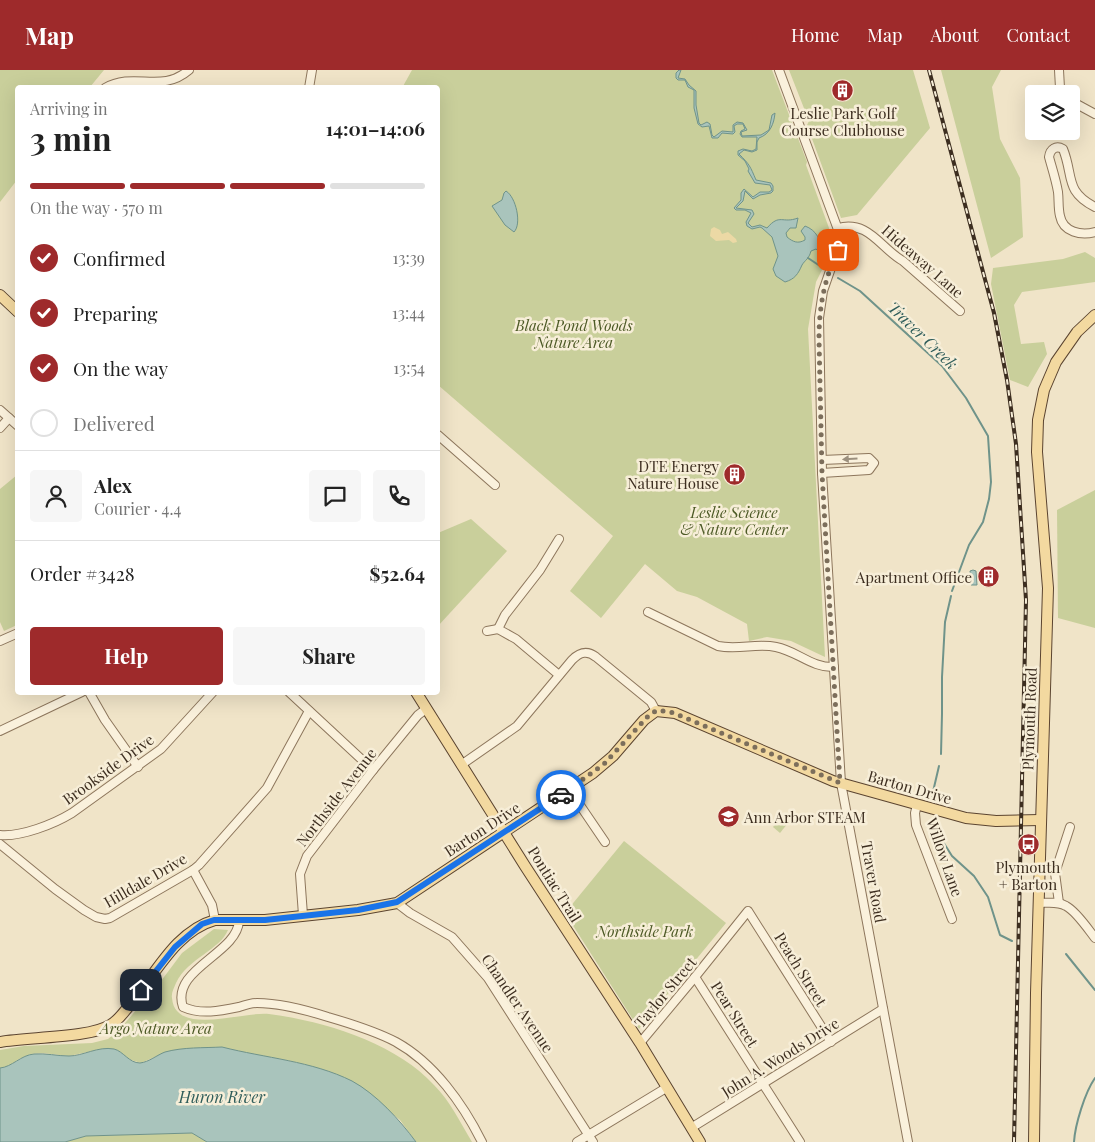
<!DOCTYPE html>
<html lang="en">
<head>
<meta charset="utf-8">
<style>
  :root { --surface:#fff; --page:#f6f6f6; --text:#222; --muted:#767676; --line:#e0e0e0; --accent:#9e2a2b }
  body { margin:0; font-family:"Playfair Display",serif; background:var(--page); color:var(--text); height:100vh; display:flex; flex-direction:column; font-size:19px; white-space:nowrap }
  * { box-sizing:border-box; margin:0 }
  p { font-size:16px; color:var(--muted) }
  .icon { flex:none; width:28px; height:28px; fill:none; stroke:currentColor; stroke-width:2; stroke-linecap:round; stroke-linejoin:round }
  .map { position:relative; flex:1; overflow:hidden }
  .drawer { position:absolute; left:15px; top:15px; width:425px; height:610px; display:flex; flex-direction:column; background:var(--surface); border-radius:5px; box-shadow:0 5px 20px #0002 }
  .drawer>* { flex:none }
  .tools { position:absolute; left:1025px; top:15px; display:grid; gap:10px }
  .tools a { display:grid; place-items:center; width:55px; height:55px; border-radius:5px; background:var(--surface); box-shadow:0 5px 20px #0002; font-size:25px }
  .pin { position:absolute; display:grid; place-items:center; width:42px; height:42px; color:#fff; margin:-21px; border-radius:10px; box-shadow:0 2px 8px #0006 }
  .courier { position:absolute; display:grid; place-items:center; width:50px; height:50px; margin:-25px; border:4px solid #1a73e8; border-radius:50%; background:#fff; color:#222; box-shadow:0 1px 6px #0007 }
  .headline em { font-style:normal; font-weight:700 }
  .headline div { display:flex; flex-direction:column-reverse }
  .headline { display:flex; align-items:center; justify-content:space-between; height:85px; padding:0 15px }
  h1 { font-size:32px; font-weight:700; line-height:38px }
  .bar { display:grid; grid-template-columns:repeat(4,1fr); gap:8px 5px; align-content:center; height:60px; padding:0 15px }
  .bar i { height:6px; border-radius:4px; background:var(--line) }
  .bar .selected { background:var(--accent) }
  .bar p { grid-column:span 4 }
  .line { display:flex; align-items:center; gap:12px; padding:0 15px; border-top:1px solid var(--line) }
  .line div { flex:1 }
  .round { display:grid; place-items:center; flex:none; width:52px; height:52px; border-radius:5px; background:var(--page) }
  ol { padding:0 15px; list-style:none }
  li { display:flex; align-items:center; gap:15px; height:55px }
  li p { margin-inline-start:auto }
  li .icon { padding:5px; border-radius:50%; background:var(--accent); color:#fff; stroke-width:4 }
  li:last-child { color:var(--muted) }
  li i { width:28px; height:28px; border:2px solid var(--line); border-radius:50% }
  .cta { display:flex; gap:10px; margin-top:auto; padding:10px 15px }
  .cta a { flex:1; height:58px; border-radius:5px; background:var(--accent); color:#fff; font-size:20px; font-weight:700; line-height:58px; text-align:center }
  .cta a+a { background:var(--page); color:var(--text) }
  header { display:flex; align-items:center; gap:30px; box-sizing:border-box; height:70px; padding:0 25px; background:var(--accent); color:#fff }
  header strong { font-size:24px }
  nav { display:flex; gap:28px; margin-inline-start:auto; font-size:18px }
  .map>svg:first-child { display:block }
  .green { fill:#c9cf9b }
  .sand { fill:#ecd9a5 }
  .water { fill:#a9c4bc; stroke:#6f938a }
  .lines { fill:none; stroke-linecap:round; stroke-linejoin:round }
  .stream { stroke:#6f938a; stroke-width:2 }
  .minor-casing { stroke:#8d765c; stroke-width:10 }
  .major-casing { stroke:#5b4430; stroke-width:12 }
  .minor { stroke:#faf1dc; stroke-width:8 }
  .major { stroke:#f3d9a0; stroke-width:10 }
  .rail-casing { stroke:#3d2e20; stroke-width:4 }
  .rail { stroke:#f7eed8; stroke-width:2; stroke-dasharray:5.5; stroke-linecap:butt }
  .oneway { fill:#9c907e }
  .done { stroke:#7c6e5b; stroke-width:5; stroke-dasharray:0 9 }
  .route { stroke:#1a73e8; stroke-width:6 }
  .labels { text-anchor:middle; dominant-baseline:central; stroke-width:5; stroke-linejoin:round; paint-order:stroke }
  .poi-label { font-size:15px; fill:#3d2e20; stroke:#f7eed8 }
  .street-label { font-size:15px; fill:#3d2e20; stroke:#f7eed8 }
  .park-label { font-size:15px; font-style:italic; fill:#4d5a26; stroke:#f7eed8 }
  .water-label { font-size:16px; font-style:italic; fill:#2f5d5a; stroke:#f7eed8 }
</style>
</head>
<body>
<header>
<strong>Map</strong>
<nav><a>Home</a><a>Map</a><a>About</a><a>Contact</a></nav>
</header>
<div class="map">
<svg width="1095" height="1072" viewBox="0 0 1095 1072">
  <rect width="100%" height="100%" fill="#f0e4c8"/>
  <g class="green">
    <polygon points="0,0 104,0 90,17 18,18 17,110 0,132"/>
    <polygon points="412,0 772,0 807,92 806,95 829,158 831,182 816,212 808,259 825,587 791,571 767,567 749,571 747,554 697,527 677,521 645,494 601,548 570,521 613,466 438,315 438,18 402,18"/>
    <polygon points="789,0 913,0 930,58 857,145 841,148 807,55 809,51"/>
    <polygon points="941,0 1001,0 992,17 1000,69 1020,108 1023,167 991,188"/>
    <polygon points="1085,182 1095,188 1095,212 1022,222 1014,235 1021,274 1044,272 1047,284 1028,317 1010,310 991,214 993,198 1063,189"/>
    <polygon points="17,405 17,555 4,561 0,552 0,419"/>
    <polygon points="1095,420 1095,558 1058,548 1057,440"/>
    <polygon points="471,449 507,481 438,556 438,463"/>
    <polygon points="782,747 788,753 780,763 773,757"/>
    <polygon points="624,771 726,853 639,959 565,843"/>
    <path d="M214,859l14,1c-8,20 -40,28 -52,53 -2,5 -5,10 -4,15 3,39 71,13 97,16 55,7 127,29 165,71 16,16 26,37 38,57h-56l-16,-22 -47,-38 -21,-9 -41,-12 -39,-6 -30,-8 -35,2 -21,3 -25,11 -10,-3 -17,-11 -17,1 -28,6 -27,-3 -11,1 -12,5 -13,9h-6v-18l24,-4 68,-3 16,-4 12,-10 41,-48 21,-28z"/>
    <polygon points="192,1063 207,1072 65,1072 86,1066"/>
  </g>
  <polygon class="sand" points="714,157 720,160 722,164 728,162 736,169 737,172 733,173 729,170 716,171 710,166 711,159"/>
  <g class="water">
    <path d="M679,0h2l-3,8 7,1 4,6 7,6v14l3,18 2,2 6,-3 3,2 2,11 2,2 8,-6 11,1v-7l4,-3 6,1 4,7 -6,2 1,4 19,-1 8,-5 3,-15 3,-2c-1,11 -5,21 -16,25l-2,4v8l-5,2 -8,-2 -5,4c11,11 11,12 17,26l15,3 2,3v5l-2,2 -11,2 -7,4 -8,-8 -2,10 -7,7 16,2 2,4 -6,9 4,4 8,-2 7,3c13,-15 15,-4 31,-10l-2,10h-6l-4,5 1,4c6,5 11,7 18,3v-3l-4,-6 4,-5c11,4 17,14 15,26l-4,-3 -5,2c-2,8 -6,9 -9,14 -4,9 -7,14 -17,17l-9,-6 -3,-7 5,-13 -6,-19 -10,-9 -2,-1 -8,2 -5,-3 -1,-4 5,-9 -6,-3h-9l-2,-2 7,-8v-7l3,-4 9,8 7,-5h9l3,-2 -2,-5 -15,-2 -7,-12 1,-2 -4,-8 -7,-6v-4l5,-2 9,2 4,-2 1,-12h-15l-2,-3 1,-3 4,-2 -2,-5h-6l-3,2 1,6 -2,2 -11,-1 -4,5h-6l-3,-12 -7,1 -4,-3 -4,-16v-18l-6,-3 -3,-7h-7l-2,-2v-5z"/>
    <path d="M506,121c10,6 16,33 8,41l-9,-7 -13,-19 10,-6 2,-7z"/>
    <polygon points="973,500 976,501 977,515 971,515 970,501"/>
    <path d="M222,977c43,11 90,14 130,34 24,13 48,39 64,61h-209l-15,-9 -106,3 -21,6h-65v-74c12,-1 21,-13 34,-14 12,-1 23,2 35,2 14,0 29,-10 45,-7 9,2 15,14 26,14 9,-1 17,-8 25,-11 18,-5 39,-4 57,-5z"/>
  </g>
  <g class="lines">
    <g class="stream">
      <polyline points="808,188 820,196"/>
      <polyline points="838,208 860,221 942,296 966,328 988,366 991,412 989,429 983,452 969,475 952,521"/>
      <polyline points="941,684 942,644 942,607 945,552 951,526"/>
      <polyline points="932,726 939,696"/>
      <polyline points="933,756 952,786 974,806 988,827 1000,865 1012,871"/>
      <polyline points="1066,884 1095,920"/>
      <path d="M1074,1072c1,-17 11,-50 21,-64"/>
    </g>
    <defs>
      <g id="minor">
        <polyline points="779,0 840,165 839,175 823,221 819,248 822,403 841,713 908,1072"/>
        <polyline points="1059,0 1060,18 1063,24"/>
        <path d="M105,18c30,-17 56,6 84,-18"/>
        <polyline points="309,18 312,0"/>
        <polyline points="1071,31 1095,44"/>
        <path d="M1095,137c-31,-16 -21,-31 -32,-58 -7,-4 -13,0 -14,8 3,11 7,23 9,35 1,8 0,16 2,24 3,16 21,20 35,16"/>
        <path d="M838,158c31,-8 42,20 65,33l57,50"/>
        <polyline points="0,340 18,356"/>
        <polyline points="0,358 9,348"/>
        <polyline points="438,365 495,415"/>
        <polyline points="822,390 869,388 874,393 869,400 822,403"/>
        <polyline points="559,469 540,500 505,545 498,559 516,569 559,605"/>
        <path d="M648,542l70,34c20,4 39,-3 58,1 21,4 36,21 58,20"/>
        <polyline points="487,561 498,559"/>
        <polyline points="0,571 18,563"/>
        <polyline points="89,622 105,650 138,697"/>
        <polyline points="289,622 373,700"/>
        <polyline points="0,661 82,622"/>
        <path d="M461,695l56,-39 55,-66c8,-8 15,-10 24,-3l55,45 5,9"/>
        <polyline points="569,719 605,772"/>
        <polyline points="917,735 915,743 916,755 952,849"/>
        <path d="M0,765c21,2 54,-11 72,-22l89,-64 52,-57"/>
        <polyline points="0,774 55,819 84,840 96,847 105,849 110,848 193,800 199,795 267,718 309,641"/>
        <polyline points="193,800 212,835 215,850"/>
        <polyline points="397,833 410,843 452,867 488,908 593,1072"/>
        <path d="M1039,833c8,0 19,-2 27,3 10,5 22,23 29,32"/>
        <polyline points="1059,833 1055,803 1070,757"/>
        <polyline points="303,845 300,804 307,786 373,700 418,645 426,639"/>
        <path d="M239,851c-2,33 -69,48 -56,86 18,8 37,4 56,0 6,-2 12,-4 18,-4 23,0 49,7 71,14 24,7 47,14 68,25 38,21 67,62 86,100"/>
        <polyline points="695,907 800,1072"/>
        <polyline points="640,973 695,907 748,841 831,972"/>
        <polyline points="691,1058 883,939"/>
        <polyline points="577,1072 666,1018"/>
      </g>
      <g id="major">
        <polyline points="0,225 18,242"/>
        <polyline points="416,622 525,796 640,973 700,1072"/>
        <path d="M0,972c27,-5 91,-4 110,-17 8,-4 13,-12 19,-19 25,-29 46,-75 86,-86h50l93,-10 39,-7 196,-130 20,-17 31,-36 12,-9 19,2 158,68 133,37 30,3 44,-1"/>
        <polyline points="1034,1072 1036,923 1048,518 1037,382 1038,350 1044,320 1056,292 1077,262 1095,245"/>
      </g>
    </defs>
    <use href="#minor" class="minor-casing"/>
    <use href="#major" class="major-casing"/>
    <use href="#minor" class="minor"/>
    <use href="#major" class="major"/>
    <defs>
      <polyline id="rail" points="929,0 994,243 1007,310 1016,374 1026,530 1014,1072"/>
    </defs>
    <use href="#rail" class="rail-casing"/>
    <use href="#rail" class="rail"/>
  </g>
  <defs><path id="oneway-solid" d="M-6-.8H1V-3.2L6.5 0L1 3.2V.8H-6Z" transform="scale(1.25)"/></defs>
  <use class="oneway" href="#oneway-solid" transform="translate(850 389) rotate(177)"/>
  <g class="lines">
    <path class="done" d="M561,725l43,-31 46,-50 8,-4 16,3 166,70 -18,-310 -3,-134c0,-32 5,-59 19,-89"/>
    <polyline class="route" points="141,920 175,877 202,854 214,850 265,850 358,840 397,832 561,725"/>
  </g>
  <defs>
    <symbol id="building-disc" viewBox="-11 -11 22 22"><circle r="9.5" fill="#9e2a2b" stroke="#f7eed8"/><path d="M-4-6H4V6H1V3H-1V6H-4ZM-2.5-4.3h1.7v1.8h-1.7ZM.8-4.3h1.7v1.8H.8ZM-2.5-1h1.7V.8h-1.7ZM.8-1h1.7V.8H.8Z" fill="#fff"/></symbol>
    <symbol id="school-disc" viewBox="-11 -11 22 22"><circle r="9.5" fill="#9e2a2b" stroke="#f7eed8"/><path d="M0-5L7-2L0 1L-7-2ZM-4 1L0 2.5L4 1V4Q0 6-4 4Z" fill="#fff"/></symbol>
    <symbol id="bus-disc" viewBox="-11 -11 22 22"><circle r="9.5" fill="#9e2a2b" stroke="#f7eed8"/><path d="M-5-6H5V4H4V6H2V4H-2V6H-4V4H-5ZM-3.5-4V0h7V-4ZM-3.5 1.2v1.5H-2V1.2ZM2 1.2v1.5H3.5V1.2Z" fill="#fff"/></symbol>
  </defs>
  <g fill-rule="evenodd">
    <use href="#building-disc" x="830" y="8" width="25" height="25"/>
    <use href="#building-disc" x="722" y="392" width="25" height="25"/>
    <use href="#building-disc" x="976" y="494" width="25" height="25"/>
    <use href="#school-disc" x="716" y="734" width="25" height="25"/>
    <use href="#bus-disc" x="1016" y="762" width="25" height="25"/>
  </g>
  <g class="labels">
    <g class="poi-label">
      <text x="843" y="43">Leslie Park Golf<tspan x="843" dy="17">Course Clubhouse</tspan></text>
      <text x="719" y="396" text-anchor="end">DTE Energy<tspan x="719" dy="17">Nature House</tspan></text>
      <text x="972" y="507" text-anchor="end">Apartment Office</text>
      <text x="744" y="747" text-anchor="start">Ann Arbor STEAM</text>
      <text x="1028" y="797">Plymouth<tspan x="1028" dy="17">+ Barton</tspan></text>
    </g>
    <g class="street-label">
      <text transform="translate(923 191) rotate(41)">Hideaway Lane</text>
      <text transform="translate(1029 649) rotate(-88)">Plymouth Road</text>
      <text transform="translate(108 699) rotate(-36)">Brookside Drive</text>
      <text transform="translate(910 717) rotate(16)">Barton Drive</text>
      <text transform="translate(336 727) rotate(-52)">Northside Avenue</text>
      <text transform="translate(482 759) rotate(-33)">Barton Drive</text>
      <text transform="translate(945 787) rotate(71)">Willow Lane</text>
      <text transform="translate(145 810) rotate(-30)">Hilldale Drive</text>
      <text transform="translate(874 812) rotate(80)">Traver Road</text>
      <text transform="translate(555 814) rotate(58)">Pontiac Trail</text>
      <text transform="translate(801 899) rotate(58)">Peach Street</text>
      <text transform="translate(665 922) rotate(-50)">Taylor Street</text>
      <text transform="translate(518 933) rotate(56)">Chandler Avenue</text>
      <text transform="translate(735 944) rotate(58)">Pear Street</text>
      <text transform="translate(780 987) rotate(-32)">John A. Woods Drive</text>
    </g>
    <g class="park-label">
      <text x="574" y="255">Black Pond Woods<tspan x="574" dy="17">Nature Area</tspan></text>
      <text x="734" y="442">Leslie Science<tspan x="734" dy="17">&amp; Nature Center</tspan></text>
      <text x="645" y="861">Northside Park</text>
      <text x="156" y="958">Argo Nature Area</text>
    </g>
    <g class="water-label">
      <text transform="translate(923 265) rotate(44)">Traver Creek</text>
      <text x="222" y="1026">Huron River</text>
    </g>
  </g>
</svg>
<div class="tools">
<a><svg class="icon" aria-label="layers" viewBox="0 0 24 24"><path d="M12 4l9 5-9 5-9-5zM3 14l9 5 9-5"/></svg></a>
</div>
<div class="pin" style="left:838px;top:180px;background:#ea580c"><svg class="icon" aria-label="bag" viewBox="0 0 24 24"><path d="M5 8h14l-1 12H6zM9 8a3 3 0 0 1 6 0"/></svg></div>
<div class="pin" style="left:141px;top:920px;background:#1f2937"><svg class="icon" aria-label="home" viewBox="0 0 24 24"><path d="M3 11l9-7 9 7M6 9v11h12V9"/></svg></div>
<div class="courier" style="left:561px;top:725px"><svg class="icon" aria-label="car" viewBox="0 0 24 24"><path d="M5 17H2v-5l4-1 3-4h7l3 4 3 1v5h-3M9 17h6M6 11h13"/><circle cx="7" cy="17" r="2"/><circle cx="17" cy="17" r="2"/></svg></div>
<section class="drawer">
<div class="headline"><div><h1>3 min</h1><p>Arriving in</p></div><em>14:01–14:06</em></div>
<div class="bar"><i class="selected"></i><i class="selected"></i><i class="selected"></i><i></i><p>On the way · 570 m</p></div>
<ol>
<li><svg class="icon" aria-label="check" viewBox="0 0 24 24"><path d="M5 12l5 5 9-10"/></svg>Confirmed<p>13:39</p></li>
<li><svg class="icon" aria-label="check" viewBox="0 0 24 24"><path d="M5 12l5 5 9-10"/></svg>Preparing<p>13:44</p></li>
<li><svg class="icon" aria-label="check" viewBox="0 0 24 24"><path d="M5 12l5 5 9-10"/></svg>On the way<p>13:54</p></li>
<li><i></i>Delivered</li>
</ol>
<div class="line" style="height:90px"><a class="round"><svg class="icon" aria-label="person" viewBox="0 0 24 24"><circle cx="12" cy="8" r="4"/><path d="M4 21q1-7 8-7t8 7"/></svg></a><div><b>Alex</b><p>Courier · 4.4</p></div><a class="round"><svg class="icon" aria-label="chat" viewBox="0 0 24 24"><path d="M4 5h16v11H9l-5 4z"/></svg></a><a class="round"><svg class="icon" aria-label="phone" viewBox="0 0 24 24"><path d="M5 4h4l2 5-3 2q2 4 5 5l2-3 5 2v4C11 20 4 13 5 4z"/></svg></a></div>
<div class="line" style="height:65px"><div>Order #3428</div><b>$52.64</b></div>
<div class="cta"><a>Help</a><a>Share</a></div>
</section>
</div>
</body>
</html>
